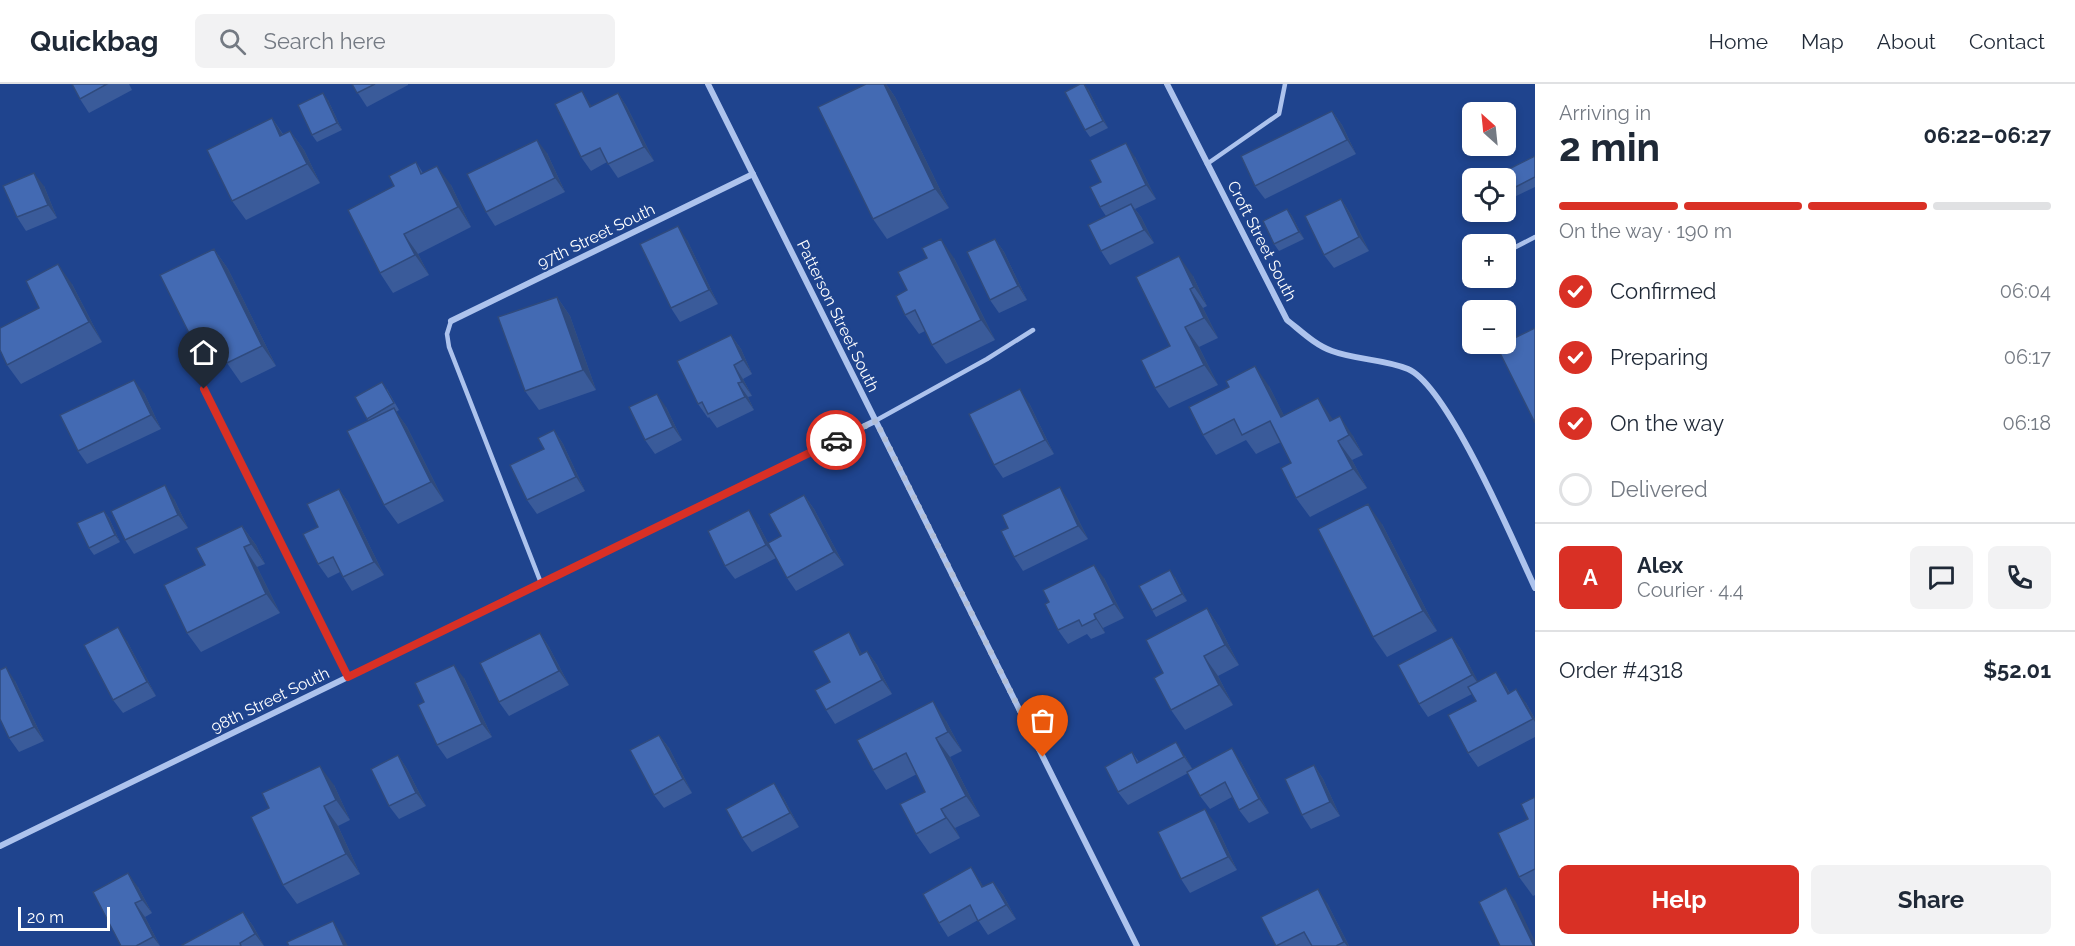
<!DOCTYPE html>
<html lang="en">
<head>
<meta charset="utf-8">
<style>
  :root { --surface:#fff; --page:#f2f2f3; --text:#1f2937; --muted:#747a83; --line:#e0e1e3; --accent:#d93025 }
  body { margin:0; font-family:Raleway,sans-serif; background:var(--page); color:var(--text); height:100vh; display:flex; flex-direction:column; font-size:22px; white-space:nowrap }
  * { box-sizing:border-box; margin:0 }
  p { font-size:20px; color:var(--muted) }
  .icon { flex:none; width:33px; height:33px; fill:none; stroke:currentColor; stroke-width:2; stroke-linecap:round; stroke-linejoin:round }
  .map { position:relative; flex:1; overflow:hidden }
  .details { display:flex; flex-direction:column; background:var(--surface); width:540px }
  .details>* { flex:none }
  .needle { width:39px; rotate:333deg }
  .fabs { position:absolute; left:1462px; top:18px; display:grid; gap:12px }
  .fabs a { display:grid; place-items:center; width:54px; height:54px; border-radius:9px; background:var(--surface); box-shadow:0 3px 9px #0003; font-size:30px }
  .scale { position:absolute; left:18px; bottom:15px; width:92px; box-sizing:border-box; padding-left:6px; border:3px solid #fff; border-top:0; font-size:16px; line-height:21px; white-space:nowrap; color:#fff; -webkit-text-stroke:4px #1f448e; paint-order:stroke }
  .pin { position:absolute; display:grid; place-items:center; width:51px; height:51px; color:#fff; margin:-62px -26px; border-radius:50% 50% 50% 0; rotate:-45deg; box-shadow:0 0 6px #0007 }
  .pin .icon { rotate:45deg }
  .courier { position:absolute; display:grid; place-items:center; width:60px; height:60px; margin:-30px; border:4px solid #d93025; border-radius:50%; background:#fff; color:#222; box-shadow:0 2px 8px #0007 }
  .overview em { font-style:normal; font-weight:700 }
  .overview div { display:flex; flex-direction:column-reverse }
  .overview { display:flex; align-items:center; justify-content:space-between; height:102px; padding:0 24px }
  h1 { font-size:39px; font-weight:700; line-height:45px }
  .bar { display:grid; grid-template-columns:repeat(4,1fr); gap:9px 6px; align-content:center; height:72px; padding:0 24px }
  .bar i { height:8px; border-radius:4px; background:var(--line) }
  .bar .selected { background:var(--accent) }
  .bar p { grid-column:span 4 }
  .line { display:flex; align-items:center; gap:15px; padding:0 24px; border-top:2px solid var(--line) }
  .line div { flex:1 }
  .round { display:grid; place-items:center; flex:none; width:63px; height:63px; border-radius:9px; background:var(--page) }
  ol { padding:0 24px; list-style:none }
  li { display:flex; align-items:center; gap:18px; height:66px }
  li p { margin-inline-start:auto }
  li .icon { padding:6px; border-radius:50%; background:var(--accent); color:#fff; stroke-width:4 }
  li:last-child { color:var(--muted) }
  li i { width:33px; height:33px; border:3px solid var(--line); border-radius:50% }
  .button { display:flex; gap:12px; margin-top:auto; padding:12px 24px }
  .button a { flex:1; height:69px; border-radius:9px; background:var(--accent); color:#fff; font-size:24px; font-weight:700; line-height:69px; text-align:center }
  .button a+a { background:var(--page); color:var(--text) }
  header { display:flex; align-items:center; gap:36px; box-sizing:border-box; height:84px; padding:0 30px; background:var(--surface); border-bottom:2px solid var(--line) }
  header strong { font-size:28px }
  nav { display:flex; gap:33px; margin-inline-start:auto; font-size:21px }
  .search { width:420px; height:54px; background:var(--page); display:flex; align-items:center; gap:15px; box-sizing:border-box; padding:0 21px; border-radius:9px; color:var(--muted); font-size:22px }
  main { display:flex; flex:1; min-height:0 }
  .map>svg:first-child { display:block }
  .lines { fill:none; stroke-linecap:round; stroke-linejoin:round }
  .lane { stroke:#adc3ed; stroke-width:4.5 }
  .street { stroke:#adc3ed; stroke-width:6 }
  .wall { fill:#3a5b9a }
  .shaded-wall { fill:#2f4a7d }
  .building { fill:#436ab3; stroke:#2f4a7d; stroke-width:1.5 }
  .done { stroke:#b1bed7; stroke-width:6; stroke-dasharray:0 10.8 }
  .route { stroke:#d93025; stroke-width:8 }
  .labels { text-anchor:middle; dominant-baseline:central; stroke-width:4.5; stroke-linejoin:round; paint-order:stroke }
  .street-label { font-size:16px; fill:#fff; stroke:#1f448e }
</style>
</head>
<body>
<header>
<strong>Quickbag</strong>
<div class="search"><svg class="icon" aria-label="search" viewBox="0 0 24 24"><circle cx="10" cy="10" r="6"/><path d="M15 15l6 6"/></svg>Search here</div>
<nav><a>Home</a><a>Map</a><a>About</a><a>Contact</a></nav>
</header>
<main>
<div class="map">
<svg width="1535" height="862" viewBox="0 0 1535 862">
  <rect width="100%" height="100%" fill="#1f448e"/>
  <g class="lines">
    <g class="lane">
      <polyline points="1207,80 1279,30 1285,0"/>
      <polyline points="1506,168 1535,153"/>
      <polyline points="451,237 447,250 449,263 541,499"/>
      <polyline points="875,337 987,275 1033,246"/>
    </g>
    <g class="street">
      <polyline points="708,0 1137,862"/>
      <path d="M1167,0l120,236c14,11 28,25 45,31 24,9 52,8 76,18 40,17 106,174 127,219"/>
      <polyline points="451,237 753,90"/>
      <polyline points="204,305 348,593"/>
      <polyline points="0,762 875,337"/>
    </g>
  </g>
  <g class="wall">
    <polygon points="72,0 129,0 132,6 89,29 80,15"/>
    <polygon points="352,0 408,0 408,1 367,23"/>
    <polygon points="866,0 886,0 895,13 949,124 887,155 873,135"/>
    <polygon points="1088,5 1108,44 1090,53 1085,46"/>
    <polygon points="618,9 627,23 654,77 618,94 607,78 591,87 581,73 592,22"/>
    <polygon points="328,16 342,46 317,58 312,51"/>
    <polygon points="1332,27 1342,41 1356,70 1265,115 1255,102"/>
    <polygon points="272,34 283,50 290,47 304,66 320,99 246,136 232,117"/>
    <polygon points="547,69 565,108 495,142 486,128"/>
    <polygon points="1535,72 1535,103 1506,117 1506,94"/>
    <polygon points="1135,73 1156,115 1135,125 1141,133 1154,159 1110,181 1101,167 1106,132 1100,123 1101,98"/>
    <polygon points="416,78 423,89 451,101 471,143 418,170 429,191 393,209 380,189"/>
    <polygon points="44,102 57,134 26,147 17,133"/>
    <polygon points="1341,115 1350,129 1369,167 1334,184 1324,171"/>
    <polygon points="1287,125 1292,132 1304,155 1279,167 1274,160"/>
    <polygon points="995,155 1004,168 1027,216 999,229 990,216"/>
    <polygon points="687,156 718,220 680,238 671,224"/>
    <polygon points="214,165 228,185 276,282 241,299 227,279 224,273 208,280 195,261"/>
    <polygon points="954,174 995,256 946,280 932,261 925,247 919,250 905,231 907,206"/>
    <polygon points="1193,192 1207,222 1203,224 1218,254 1199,263 1218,301 1169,324 1155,304"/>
    <polygon points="72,200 102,258 21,300 7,281 39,224"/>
    <polygon points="557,213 570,232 596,306 539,326 525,307"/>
    <polygon points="731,251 741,265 752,290 743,295 752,312 748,313 754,326 717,344 709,333 708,334 698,320"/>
    <polygon points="1269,302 1284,332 1333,336 1353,352 1363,371 1352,376 1367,404 1310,433 1296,414 1291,379 1281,358 1256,370 1246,356 1216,371 1203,351"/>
    <polygon points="387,305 399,326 396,328 407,343 444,417 398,440 384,421 368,336 355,313"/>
    <polygon points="144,309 161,345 87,380 78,367"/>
    <polygon points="1029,319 1054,370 1003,394 994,381"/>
    <polygon points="666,323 682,356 655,370 645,356"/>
    <polygon points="554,346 563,360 585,407 537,430 527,416 544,365"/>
    <polygon points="339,405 348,418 384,491 352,507 340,488 328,494 318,480 318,443"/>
    <polygon points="804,411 814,425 844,481 796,507 787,494 781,452"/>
    <polygon points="174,415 188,444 134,470 125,456"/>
    <polygon points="1069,417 1088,455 1023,487 1014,473"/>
    <polygon points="104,427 109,434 120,458 94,471 89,464"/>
    <polygon points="758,440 776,474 735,495 725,482"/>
    <polygon points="1382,440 1437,547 1387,573 1373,553"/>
    <polygon points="242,442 256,461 265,480 257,483 280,529 201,568 187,549 205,481"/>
    <polygon points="1175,493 1187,517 1156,533 1152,526"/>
    <polygon points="1104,494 1124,534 1103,544 1105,549 1091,555 1087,550 1068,560 1058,546"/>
    <polygon points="1207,524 1220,544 1239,581 1218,592 1233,621 1185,646 1171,626 1163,589"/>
    <polygon points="849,548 862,570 867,567 877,581 892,610 835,640 826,626 830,598"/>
    <polygon points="540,549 549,563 569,601 509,632 499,618"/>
    <polygon points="1452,553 1462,567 1478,598 1506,602 1510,609 1526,619 1535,635 1535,653 1478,683 1468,669 1476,617 1472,610 1428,633 1419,620"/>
    <polygon points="127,557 156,612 123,629 113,616"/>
    <polygon points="464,594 492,653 447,675 437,661 424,618"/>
    <polygon points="15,597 44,657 19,668 9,654"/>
    <polygon points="946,637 962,667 950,673 980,732 955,744 960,754 930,770 916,750 925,708 917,690 886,706 873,686"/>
    <polygon points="659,651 669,664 692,709 664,724 654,711"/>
    <polygon points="1132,668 1139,678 1185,672 1193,686 1241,678 1269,729 1249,739 1239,726 1232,713 1210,725 1200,712 1188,689 1128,721 1118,708"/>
    <polygon points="398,671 407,685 426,722 399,735 389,722"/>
    <polygon points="1314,681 1323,695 1340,732 1311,745 1302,731"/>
    <polygon points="334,701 350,736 338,742 360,790 297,820 283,801"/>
    <polygon points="783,713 799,743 752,768 742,754"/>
    <polygon points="1535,713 1535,811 1533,812 1519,793 1528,735"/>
    <polygon points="1215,739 1237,786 1190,809 1181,795"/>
    <polygon points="980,797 983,803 993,798 1003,811 1016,835 988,851 978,836 948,853 939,839"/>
    <polygon points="138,803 152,829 145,833 160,862 121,862"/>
    <polygon points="1327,819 1349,862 1276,862"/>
    <polygon points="243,828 253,842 264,862 183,862"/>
  </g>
  <g class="shaded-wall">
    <polygon points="884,0 886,0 895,13 949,124 935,105"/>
    <polygon points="1084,0 1088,5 1108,44 1103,37"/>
    <polygon points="582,7 591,21 599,36 590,23"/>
    <polygon points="323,9 328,16 342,46 337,39"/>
    <polygon points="618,9 627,23 654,77 644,63"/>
    <polygon points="1332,27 1342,41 1356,70 1347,56"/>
    <polygon points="272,34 285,54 280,52"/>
    <polygon points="290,47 304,66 320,99 307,80"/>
    <polygon points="537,56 547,69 565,108 555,94"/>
    <polygon points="1126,59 1135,73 1156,115 1146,101"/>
    <polygon points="437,82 451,101 471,143 458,123"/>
    <polygon points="34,89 44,102 57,134 48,121"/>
    <polygon points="1341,115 1350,129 1369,167 1359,153"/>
    <polygon points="1131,120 1141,133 1154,159 1144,146"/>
    <polygon points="1287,125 1292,132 1304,155 1299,148"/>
    <polygon points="678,142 687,156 718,220 709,206"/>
    <polygon points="404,150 418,170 429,191 415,171"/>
    <polygon points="941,155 954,174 995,256 981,236"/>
    <polygon points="995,155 1004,168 1027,216 1018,202"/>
    <polygon points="214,165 228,185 276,282 262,262"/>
    <polygon points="1179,172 1193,192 1207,222 1194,203"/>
    <polygon points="58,180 72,200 102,258 89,238"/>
    <polygon points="1190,205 1203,224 1218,254 1204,234"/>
    <polygon points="557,213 570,232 596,306 583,286"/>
    <polygon points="1185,243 1199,263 1218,301 1204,281"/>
    <polygon points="731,251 741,265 752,290 743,276"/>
    <polygon points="734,281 743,295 752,312 742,298"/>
    <polygon points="1255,282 1269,302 1295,353 1281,333"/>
    <polygon points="134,296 144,309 161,345 151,331"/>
    <polygon points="738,299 748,313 754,326 745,313"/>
    <polygon points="1020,305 1029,319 1054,370 1045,356"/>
    <polygon points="657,310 666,323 682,356 673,343"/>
    <polygon points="1318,314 1332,334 1344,357 1330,337"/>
    <polygon points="394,324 407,343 444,417 431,398"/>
    <polygon points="1340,332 1353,352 1363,371 1349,351"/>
    <polygon points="554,346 563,360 585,407 576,393"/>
    <polygon points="1338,357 1352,376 1367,404 1353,385"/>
    <polygon points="165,401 174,415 188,444 178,431"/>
    <polygon points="1060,403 1069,417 1088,455 1078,442"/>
    <polygon points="339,405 348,418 384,491 374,478"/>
    <polygon points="804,411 814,425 844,481 834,468"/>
    <polygon points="1368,420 1382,440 1437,547 1423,527"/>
    <polygon points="749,426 758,440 776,474 766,461"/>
    <polygon points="104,427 109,434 120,458 115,451"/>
    <polygon points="242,442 256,461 265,480 251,460"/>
    <polygon points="244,463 257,483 280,529 266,510"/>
    <polygon points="1094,481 1104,494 1124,534 1114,520"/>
    <polygon points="1170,486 1175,493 1187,517 1182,510"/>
    <polygon points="1207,524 1220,544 1239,581 1225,561"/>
    <polygon points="1094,530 1103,544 1105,549 1096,535"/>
    <polygon points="118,543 127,557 156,612 147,598"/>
    <polygon points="849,548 858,562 870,585 860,571"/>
    <polygon points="540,549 549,563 569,601 559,587"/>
    <polygon points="1452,553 1462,567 1482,605 1472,591"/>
    <polygon points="867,567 877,581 892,610 882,596"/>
    <polygon points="1204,572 1218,592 1233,621 1219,601"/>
    <polygon points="454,581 464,594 492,653 482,640"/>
    <polygon points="6,583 15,597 44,657 34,643"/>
    <polygon points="1496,588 1506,602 1517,624 1508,610"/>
    <polygon points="1516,605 1526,619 1535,635 1535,638"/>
    <polygon points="933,617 946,637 962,667 948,648"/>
    <polygon points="659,651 669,664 692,709 683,695"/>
    <polygon points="936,654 950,673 980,732 966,712"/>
    <polygon points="1176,658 1185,672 1193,686 1184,673"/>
    <polygon points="1232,664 1241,678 1269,729 1259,715"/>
    <polygon points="398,671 407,685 426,722 416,709"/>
    <polygon points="1314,681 1323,695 1340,732 1330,718"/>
    <polygon points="320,682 334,701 350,736 336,716"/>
    <polygon points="774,699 783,713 799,743 790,729"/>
    <polygon points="324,722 338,742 360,790 346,770"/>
    <polygon points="941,725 955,744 960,754 946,734"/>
    <polygon points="1205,725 1215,739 1237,786 1228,773"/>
    <polygon points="971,783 980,797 992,817 982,803"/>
    <polygon points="128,789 138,803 152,829 142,816"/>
    <polygon points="993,798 1003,811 1016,835 1006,821"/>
    <polygon points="1506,804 1516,818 1535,857 1535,862"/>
    <polygon points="1318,805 1327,819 1349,862 1347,862 1344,858"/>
    <polygon points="135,819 145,833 160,862 153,853"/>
    <polygon points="243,828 253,842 264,862 255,850"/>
    <polygon points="333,837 342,851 348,862 344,862"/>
  </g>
  <g class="building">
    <polygon points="72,0 107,0 80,15"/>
    <polygon points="352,0 375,0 357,9"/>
    <polygon points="866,0 884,0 935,105 873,135 818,23"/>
    <polygon points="1080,0 1084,0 1103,37 1085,46 1065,8"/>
    <polygon points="582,7 590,23 618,9 644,63 608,80 600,64 581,73 555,20"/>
    <polygon points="323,9 337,39 312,51 298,21"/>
    <polygon points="1332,27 1347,56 1255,102 1241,72"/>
    <polygon points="272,34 280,52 290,47 307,80 232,117 207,66"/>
    <polygon points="537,56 555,94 486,128 467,90"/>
    <polygon points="1126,59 1146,101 1100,123 1090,103 1101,98 1090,76"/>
    <polygon points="1535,72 1535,93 1506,108 1506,94 1491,94"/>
    <polygon points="416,78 421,90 437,82 458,123 404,150 415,171 380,189 348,126 394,102 389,92"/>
    <polygon points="34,89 48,121 17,133 3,102"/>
    <polygon points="1341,115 1359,153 1324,171 1305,132"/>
    <polygon points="1131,120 1144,146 1101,167 1088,141"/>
    <polygon points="1287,125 1299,148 1274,160 1263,137"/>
    <polygon points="678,142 709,206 671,224 640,160"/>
    <polygon points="941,155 981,236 932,261 915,226 905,231 896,212 907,206 898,188 927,174 922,164"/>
    <polygon points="995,155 1018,202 990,216 967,168"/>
    <polygon points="214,165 262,262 227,279 214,252 195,261 160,191"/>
    <polygon points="1179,172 1194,203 1190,205 1204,234 1185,243 1204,281 1155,304 1141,276 1170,262 1136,193"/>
    <polygon points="58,180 89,238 7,281 0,266 0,244 39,224 26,197"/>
    <polygon points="557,213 583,286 525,307 498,233"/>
    <polygon points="1535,244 1535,339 1497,263 1503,260 1506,260 1506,258"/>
    <polygon points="731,251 743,276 734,281 742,298 738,299 745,313 708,330 702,318 698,320 677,277"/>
    <polygon points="1255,282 1281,333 1318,314 1330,337 1340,332 1349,351 1338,357 1353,385 1296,414 1281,384 1291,379 1270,337 1242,351 1234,335 1203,351 1189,323 1229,303 1226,297"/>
    <polygon points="134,296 151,331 78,367 60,331"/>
    <polygon points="382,298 394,319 367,335 355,313"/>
    <polygon points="1020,305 1045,356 994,381 969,330"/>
    <polygon points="657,310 673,343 645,356 629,323"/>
    <polygon points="394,324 431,398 384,421 347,347"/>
    <polygon points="554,346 576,393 527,416 510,381 544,365 538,354"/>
    <polygon points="165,401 178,431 125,456 111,427"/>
    <polygon points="1060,403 1078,442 1014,473 1001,447 1008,444 1002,431"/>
    <polygon points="339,405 374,478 343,493 333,473 318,480 303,450 318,443 307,420"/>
    <polygon points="804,411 834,468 787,494 768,459 781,452 769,430"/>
    <polygon points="1368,420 1423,527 1373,553 1318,445"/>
    <polygon points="749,426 766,461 725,482 708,447"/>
    <polygon points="104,427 115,451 89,464 77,439"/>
    <polygon points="242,442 251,460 244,463 266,510 187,549 164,501 205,481 196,464"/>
    <polygon points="1094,481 1114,520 1094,530 1096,535 1082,542 1079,536 1058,546 1045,520 1049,518 1043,506"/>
    <polygon points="1170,486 1182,510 1152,526 1139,502"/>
    <polygon points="1207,524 1225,561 1204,572 1219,601 1171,626 1154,594 1163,589 1146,556"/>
    <polygon points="118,543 147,598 113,616 84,561"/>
    <polygon points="849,548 860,571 867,567 882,596 826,626 815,606 830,598 813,567"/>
    <polygon points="540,549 559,587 499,618 480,579"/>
    <polygon points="1452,553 1472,591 1419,620 1398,581"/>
    <polygon points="454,581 482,640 437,661 418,621 424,618 415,599"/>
    <polygon points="6,583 34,643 9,654 0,635 0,586"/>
    <polygon points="1496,588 1508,610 1516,605 1533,635 1468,669 1448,631 1476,617 1468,603"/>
    <polygon points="933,617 948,648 936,654 966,712 941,725 946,734 916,750 900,720 925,708 906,669 873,686 857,656"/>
    <polygon points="659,651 683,695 654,711 630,666"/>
    <polygon points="1176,658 1184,673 1118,708 1105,683 1132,668 1137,679"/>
    <polygon points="1232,664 1259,715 1239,726 1225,698 1200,712 1187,688"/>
    <polygon points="398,671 416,709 389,722 371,685"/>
    <polygon points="1314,681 1330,718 1302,731 1285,695"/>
    <polygon points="320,682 336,716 324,722 346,770 283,801 251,733 269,724 262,709"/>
    <polygon points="774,699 790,729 742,754 726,725"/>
    <polygon points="1535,713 1535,785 1519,793 1498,749 1528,735 1521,720"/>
    <polygon points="1205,725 1228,773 1181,795 1158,748"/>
    <polygon points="971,783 982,803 993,798 1006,821 978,837 970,821 939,839 923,810"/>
    <polygon points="128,789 142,816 135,819 153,853 136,862 121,862 93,808"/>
    <polygon points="1506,804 1534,862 1500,862 1479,818"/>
    <polygon points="1318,805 1344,858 1336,862 1312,862 1304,848 1276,862 1261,833"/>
    <polygon points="243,828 255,850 240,859 241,862 183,862 182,861"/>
    <polygon points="333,837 344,862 289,862 287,858"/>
  </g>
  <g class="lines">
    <polyline class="done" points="836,356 876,337 1043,673"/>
    <polyline class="route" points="204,305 348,593 836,356"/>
  </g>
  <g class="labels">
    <g class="street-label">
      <text transform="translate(596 152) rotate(-26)">97th Street South</text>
      <text transform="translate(1262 157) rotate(63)">Croft Street South</text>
      <text transform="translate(838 232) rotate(64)">Patterson Street South</text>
      <text transform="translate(270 616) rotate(-26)">98th Street South</text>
    </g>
  </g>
</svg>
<div class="fabs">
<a><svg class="needle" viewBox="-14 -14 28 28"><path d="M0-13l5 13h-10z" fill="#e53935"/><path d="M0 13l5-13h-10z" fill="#747a83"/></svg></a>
<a><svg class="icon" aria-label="locate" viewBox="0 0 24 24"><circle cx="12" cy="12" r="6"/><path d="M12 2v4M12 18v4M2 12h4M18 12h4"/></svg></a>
<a>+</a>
<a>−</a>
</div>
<div class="scale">20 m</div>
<div class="pin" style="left:1043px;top:673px;background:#ea580c"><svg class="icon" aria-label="bag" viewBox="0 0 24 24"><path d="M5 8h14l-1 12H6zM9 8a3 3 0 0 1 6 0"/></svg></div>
<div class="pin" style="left:204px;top:305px;background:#1f2937"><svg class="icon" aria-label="home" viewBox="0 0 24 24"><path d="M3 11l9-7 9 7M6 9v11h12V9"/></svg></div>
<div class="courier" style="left:836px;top:356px"><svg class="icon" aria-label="car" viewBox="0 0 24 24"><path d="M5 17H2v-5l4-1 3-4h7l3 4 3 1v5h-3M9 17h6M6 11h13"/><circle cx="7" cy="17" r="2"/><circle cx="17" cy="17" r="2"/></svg></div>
</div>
<section class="details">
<div class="overview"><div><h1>2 min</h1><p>Arriving in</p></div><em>06:22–06:27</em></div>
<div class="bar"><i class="selected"></i><i class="selected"></i><i class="selected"></i><i></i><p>On the way · 190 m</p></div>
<ol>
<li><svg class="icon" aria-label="check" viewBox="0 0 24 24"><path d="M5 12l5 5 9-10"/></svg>Confirmed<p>06:04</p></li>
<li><svg class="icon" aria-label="check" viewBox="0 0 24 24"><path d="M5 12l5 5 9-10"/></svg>Preparing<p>06:17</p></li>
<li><svg class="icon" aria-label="check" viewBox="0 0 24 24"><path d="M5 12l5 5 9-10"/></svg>On the way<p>06:18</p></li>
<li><i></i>Delivered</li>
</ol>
<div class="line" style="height:108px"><b class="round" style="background:var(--accent);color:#fff">A</b><div><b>Alex</b><p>Courier · 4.4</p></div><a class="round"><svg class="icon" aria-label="chat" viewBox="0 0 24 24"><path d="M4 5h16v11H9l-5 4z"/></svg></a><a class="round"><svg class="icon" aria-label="phone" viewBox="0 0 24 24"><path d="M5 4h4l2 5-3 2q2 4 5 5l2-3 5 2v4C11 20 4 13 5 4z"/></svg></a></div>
<div class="line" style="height:78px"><div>Order #4318</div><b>$52.01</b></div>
<div class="button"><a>Help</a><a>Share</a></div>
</section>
</main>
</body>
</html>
